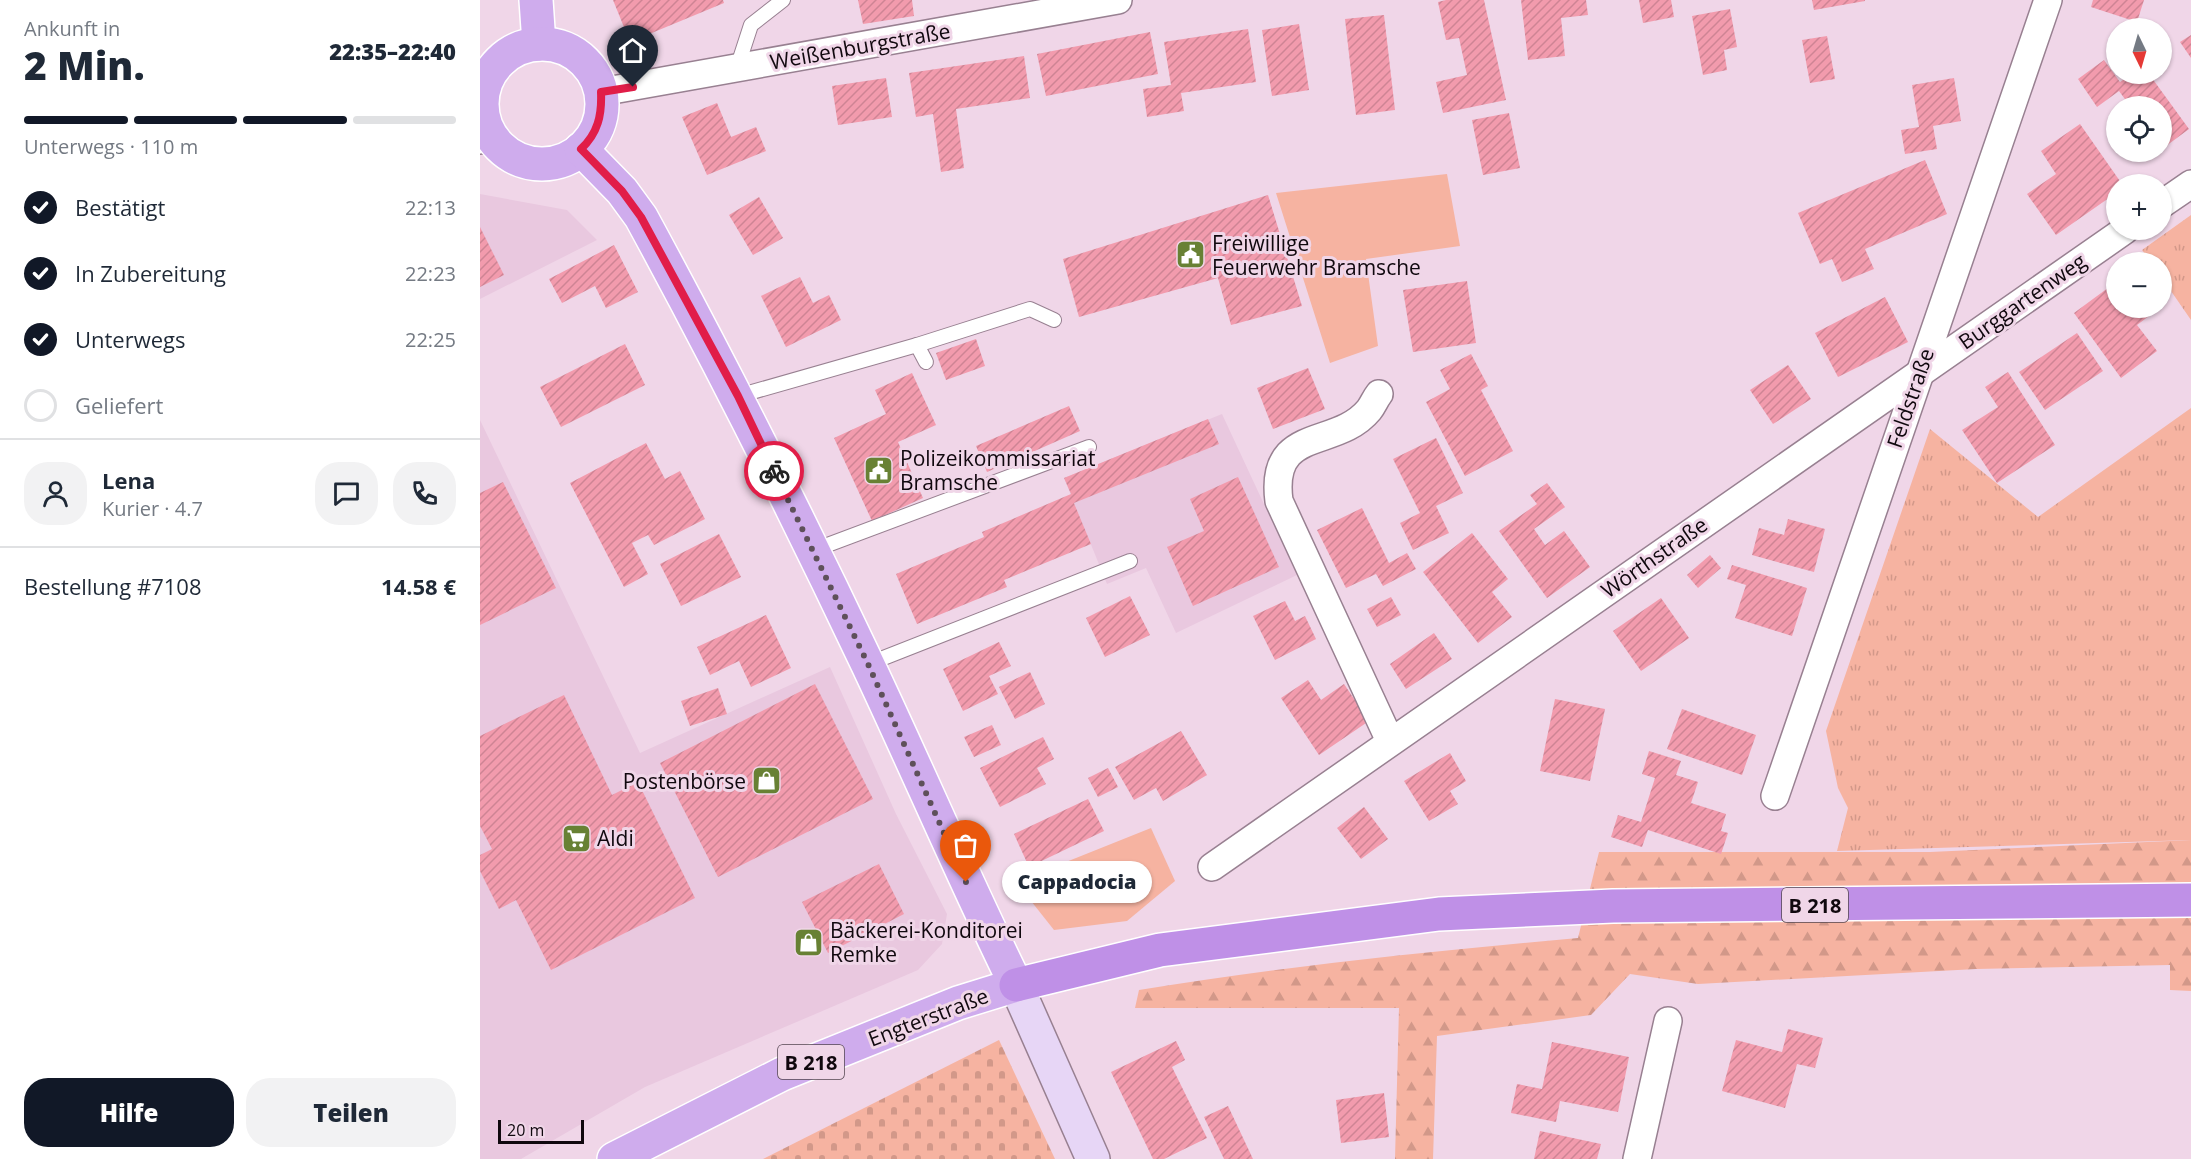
<!DOCTYPE html>
<html lang="de">
<head>
<meta charset="utf-8">
<style>
  :root { --surface:#fff; --page:#f2f2f3; --text:#1f2937; --muted:#747a83; --line:#e0e1e3; --accent:#111827 }
  body { margin:0; font-family:"Open Sans",sans-serif; background:var(--page); color:var(--text); height:100vh; display:flex; flex-direction:column; font-size:22px; white-space:nowrap }
  * { box-sizing:border-box; margin:0 }
  p { font-size:20px; color:var(--muted) }
  .icon { flex:none; width:33px; height:33px; fill:none; stroke:currentColor; stroke-width:2; stroke-linecap:round; stroke-linejoin:round }
  .map { position:relative; flex:1; overflow:hidden }
  .panel { display:flex; flex-direction:column; background:var(--surface); width:480px }
  .panel>* { flex:none }
  .needle { width:39px; rotate:175deg }
  .tools { position:absolute; left:1626px; top:18px; display:grid; gap:12px }
  .tools a { display:grid; place-items:center; width:66px; height:66px; border-radius:50%; background:var(--surface); box-shadow:0 2px 4px #0004; font-size:30px }
  .scale { position:absolute; left:18px; bottom:15px; width:86px; box-sizing:border-box; padding-left:6px; border:3px solid #10080e; border-top:0; font-size:16px; line-height:21px; white-space:nowrap; color:#10080e; -webkit-text-stroke:4px #f0d6e8; paint-order:stroke }
  .pin { position:absolute; display:grid; place-items:center; width:51px; height:51px; color:#fff; margin:-62px -26px; border-radius:50% 50% 50% 0; rotate:-45deg; box-shadow:0 0 6px #0007 }
  .pin .icon { rotate:45deg }
  .courier { position:absolute; display:grid; place-items:center; width:60px; height:60px; margin:-30px; border:4px solid #e11d48; border-radius:50%; background:#fff; color:#222; box-shadow:0 2px 8px #0007 }
  .bubble { position:absolute; height:42px; border-radius:21px; background:var(--surface); box-shadow:0 2px 4px #0004; font-size:20px; font-weight:800; line-height:42px; text-align:center }
  .head em { font-style:normal; font-weight:800 }
  .head div { display:flex; flex-direction:column-reverse }
  .head { display:flex; align-items:center; justify-content:space-between; height:102px; padding:0 24px }
  h1 { font-size:39px; font-weight:800; line-height:45px }
  .bar { display:grid; grid-template-columns:repeat(4,1fr); gap:9px 6px; align-content:center; height:72px; padding:0 24px }
  .bar i { height:8px; border-radius:4px; background:var(--line) }
  .bar .current { background:var(--accent) }
  .bar p { grid-column:span 4 }
  .line { display:flex; align-items:center; gap:15px; padding:0 24px; border-top:2px solid var(--line) }
  .line div { flex:1 }
  .round { display:grid; place-items:center; flex:none; width:63px; height:63px; border-radius:24px; background:var(--page) }
  ol { padding:0 24px; list-style:none }
  li { display:flex; align-items:center; gap:18px; height:66px }
  li p { margin-inline-start:auto }
  li .icon { padding:6px; border-radius:50%; background:var(--accent); color:#fff; stroke-width:4 }
  li:last-child { color:var(--muted) }
  li i { width:33px; height:33px; border:3px solid var(--line); border-radius:50% }
  .primary-button { display:flex; gap:12px; margin-top:auto; padding:12px 24px }
  .primary-button a { flex:1; height:69px; border-radius:24px; background:var(--accent); color:#fff; font-size:24px; font-weight:800; line-height:69px; text-align:center }
  .primary-button a+a { background:var(--page); color:var(--text) }
  main { display:flex; flex:1; min-height:0 }
  .map>svg:first-child { display:block }
  .built { fill:#e9c8df }
  .grass { fill:url(#grass-tufts) }
  .forest { fill:url(#forest-firs) }
  .cemetery { fill:url(#cemetery-stones) }
  .park { fill:#f6b3a1 }
  .building { fill:url(#building-hatch) }
  .lines { fill:none; stroke-linecap:round; stroke-linejoin:round }
  .service-casing { stroke:#988091; stroke-width:16 }
  .minor-casing { stroke:#988091; stroke-width:30 }
  .secondary-casing { stroke:#988091; stroke-width:36 }
  .primary-casing { stroke:#fff; stroke-width:36 }
  .trunk-casing { stroke:#fff; stroke-width:36 }
  .service { stroke:#fff; stroke-width:14 }
  .minor { stroke:#fff; stroke-width:27 }
  .secondary { stroke:#e7d6f6; stroke-width:33 }
  .primary { stroke:#cfaced; stroke-width:33 }
  .trunk { stroke:#bf90e7; stroke-width:33 }
  .done { stroke:#5e505a; stroke-width:6; stroke-dasharray:0 10.8 }
  .route { stroke:#e11d48; stroke-width:8 }
  .labels { text-anchor:middle; dominant-baseline:central; stroke-width:6; stroke-linejoin:round; paint-order:stroke }
  .shield { fill:#f0d6e8; stroke:#53464f; stroke-width:1.5 }
  .shield-label { font-size:20px; font-weight:bold; fill:#10080e }
  .street-label { font-size:21px; fill:#10080e; stroke:#f0d6e8 }
  .poi-label { font-size:21px; fill:#10080e; stroke:#f0d6e8; text-anchor:start }
</style>
</head>
<body>
<main>
<section class="panel">
<div class="head"><div><h1>2 Min.</h1><p>Ankunft in</p></div><em>22:35–22:40</em></div>
<div class="bar"><i class="current"></i><i class="current"></i><i class="current"></i><i></i><p>Unterwegs · 110 m</p></div>
<ol>
<li><svg class="icon" aria-label="check" viewBox="0 0 24 24"><path d="M5 12l5 5 9-10"/></svg>Bestätigt<p>22:13</p></li>
<li><svg class="icon" aria-label="check" viewBox="0 0 24 24"><path d="M5 12l5 5 9-10"/></svg>In Zubereitung<p>22:23</p></li>
<li><svg class="icon" aria-label="check" viewBox="0 0 24 24"><path d="M5 12l5 5 9-10"/></svg>Unterwegs<p>22:25</p></li>
<li><i></i>Geliefert</li>
</ol>
<div class="line" style="height:108px"><a class="round"><svg class="icon" aria-label="person" viewBox="0 0 24 24"><circle cx="12" cy="8" r="4"/><path d="M4 21q1-7 8-7t8 7"/></svg></a><div><b>Lena</b><p>Kurier · 4.7</p></div><a class="round"><svg class="icon" aria-label="chat" viewBox="0 0 24 24"><path d="M4 5h16v11H9l-5 4z"/></svg></a><a class="round"><svg class="icon" aria-label="phone" viewBox="0 0 24 24"><path d="M5 4h4l2 5-3 2q2 4 5 5l2-3 5 2v4C11 20 4 13 5 4z"/></svg></a></div>
<div class="line" style="height:78px"><div>Bestellung #7108</div><b>14.58 €</b></div>
<div class="primary-button"><a>Hilfe</a><a>Teilen</a></div>
</section>
<div class="map">
<svg width="1711" height="1159" viewBox="0 0 1711 1159">
  <defs>
    <pattern id="grass-tufts" width="24" height="20" patternUnits="userSpaceOnUse" patternTransform="scale(1.5)"><rect width="24" height="20" fill="#f6b3a1"/><path d="M3 7l-1-3M5 7V3M7 7l1-3M15 17l-1-3M17 17v-4M19 17l1-3" fill="none" stroke="#d29889"/></pattern>
    <pattern id="forest-firs" width="22" height="20" patternUnits="userSpaceOnUse" patternTransform="scale(1.5)"><rect width="22" height="20" fill="#f6b3a1"/><path d="M5 1l3.5 6h-7zM16 11l3.5 6h-7z" fill="#d29889"/></pattern>
    <pattern id="cemetery-stones" width="16" height="16" patternUnits="userSpaceOnUse" patternTransform="scale(1.5)"><rect width="16" height="16" fill="#f6b3a1"/><path d="M2 7V4a2 2 0 0 1 4 0v3zM10 15v-3a2 2 0 0 1 4 0v3z" fill="#d29889"/></pattern>
    <pattern id="building-hatch" width="6" height="6" patternUnits="userSpaceOnUse" patternTransform="scale(1.5)"><rect width="6" height="6" fill="#f29bad"/><path d="M-1 1l2-2M0 6l6-6M5 7l2-2" fill="none" stroke="#ce8494"/></pattern>
  </defs>
  <rect width="100%" height="100%" fill="#f0d6e8"/>
  <g class="built">
    <polygon points="0,194 87,210 117,240 0,299"/>
    <polygon points="742,414 817,575 696,633 666,568 627,584 584,478"/>
    <polygon points="0,420 160,753 350,667 416,814 467,914 462,944 438,970 165,1087 41,1159 0,1159"/>
  </g>
  <g class="grass">
    <polygon points="1711,215 1711,320 1682,278 1682,262 1671,262 1662,250"/>
    <polygon points="1711,408 1711,840 1357,851 1368,808 1358,788 1346,731 1450,429 1558,517"/>
  </g>
  <path class="forest" d="M1711,840v151l-21,-1v-25l-194,4 -278,15 -68,-10 -39,41 -154,21 -4,123h-38l4,-151h-264l4,-18c146,-24 292,-39 439,-52l21,-86h331z"/>
  <polygon class="cemetery" points="519,1040 575,1159 283,1159"/>
  <g class="park">
    <polygon points="967,174 980,246 886,259 898,346 850,363 796,193"/>
    <polygon points="671,828 695,881 647,921 574,930 536,882"/>
  </g>
  <g class="building">
    <polygon points="133,0 243,0 244,3 150,42"/>
    <polygon points="378,0 432,0 434,16 383,24"/>
    <polygon points="966,0 1004,0 1026,100 963,113 956,82 987,75 979,38 966,40 958,2"/>
    <polygon points="1041,0 1106,0 1108,15 1081,18 1085,56 1048,60"/>
    <polygon points="1159,0 1191,0 1194,17 1163,23"/>
    <polygon points="1332,0 1385,0 1385,1 1334,10"/>
    <polygon points="1613,0 1664,0 1657,22 1611,7"/>
    <polygon points="1250,9 1257,47 1244,50 1247,70 1223,75 1212,16"/>
    <polygon points="904,15 915,110 876,115 865,19"/>
    <polygon points="819,24 829,90 792,96 782,30"/>
    <polygon points="768,29 776,82 701,93 704,111 667,117 663,89 691,85 684,42"/>
    <polygon points="670,32 678,74 566,96 557,54"/>
    <polygon points="1711,35 1711,58 1700,42"/>
    <polygon points="1347,36 1355,79 1330,83 1322,40"/>
    <polygon points="544,56 550,98 476,109 484,168 461,172 453,114 436,117 429,73"/>
    <polygon points="1624,60 1640,82 1652,74 1669,74 1709,129 1682,149 1682,106 1650,106 1639,91 1617,107 1598,79"/>
    <polygon points="406,78 412,117 358,125 352,86"/>
    <polygon points="1474,78 1481,121 1453,126 1457,149 1425,154 1421,130 1439,127 1432,85"/>
    <polygon points="237,103 251,137 276,127 286,151 227,175 202,117"/>
    <polygon points="1029,113 1040,168 1003,175 992,120"/>
    <polygon points="1600,124 1642,184 1636,184 1636,193 1576,235 1547,194 1576,174 1561,151"/>
    <polygon points="1445,160 1467,214 1385,249 1394,269 1362,282 1352,259 1340,264 1318,213"/>
    <polygon points="788,195 822,306 751,325 738,278 599,317 583,259"/>
    <polygon points="279,197 303,238 273,255 249,215"/>
    <polygon points="0,227 24,275 0,287"/>
    <polygon points="134,245 158,292 126,308 115,286 82,303 69,279"/>
    <polygon points="320,277 333,303 349,295 361,320 306,347 281,296"/>
    <polygon points="987,281 996,343 933,352 923,290"/>
    <polygon points="1636,282 1636,308 1675,308 1677,310 1657,325 1677,351 1641,378 1594,313"/>
    <polygon points="1405,297 1428,342 1358,377 1335,333"/>
    <polygon points="1597,333 1623,371 1565,410 1539,372"/>
    <polygon points="496,339 505,366 466,380 456,353"/>
    <polygon points="145,344 165,385 81,427 60,387"/>
    <polygon points="991,354 1008,386 1001,390 1033,451 985,476 946,402 970,389 960,370"/>
    <polygon points="1308,365 1331,399 1293,424 1270,390"/>
    <polygon points="828,368 845,409 793,429 777,388"/>
    <polygon points="1528,372 1575,445 1517,483 1482,430 1518,407 1505,387"/>
    <polygon points="432,373 456,425 418,442 443,498 392,521 354,438 406,414 395,390"/>
    <polygon points="589,406 600,431 507,472 496,446"/>
    <polygon points="728,419 739,444 594,503 611,544 524,580 527,587 437,624 416,574 504,537 502,532 591,494 584,478"/>
    <polygon points="956,438 983,493 956,506 969,533 933,550 920,523 940,513 913,459"/>
    <polygon points="166,443 185,479 200,471 225,519 174,545 168,535 152,543 168,574 144,587 90,483"/>
    <polygon points="758,477 799,567 713,606 687,547 724,531 710,499"/>
    <polygon points="23,482 76,588 0,625 0,493"/>
    <polygon points="1067,483 1085,507 1054,529 1065,545 1084,531 1110,567 1067,598 1019,531 1057,504 1050,495"/>
    <polygon points="882,508 909,563 927,553 936,569 903,586 896,574 866,588 837,530"/>
    <polygon points="1308,519 1345,529 1334,572 1272,555 1279,528 1304,535"/>
    <polygon points="992,533 1028,579 1012,592 1032,617 998,643 943,572"/>
    <polygon points="239,534 261,577 201,606 180,564"/>
    <polygon points="1230,555 1241,568 1218,588 1207,575"/>
    <polygon points="1252,565 1327,588 1312,636 1255,618 1266,585 1247,579"/>
    <polygon points="650,596 670,635 625,657 606,618"/>
    <polygon points="911,597 921,615 897,627 887,609"/>
    <polygon points="1181,598 1209,638 1161,671 1133,631"/>
    <polygon points="805,601 815,621 825,616 836,639 795,660 773,616"/>
    <polygon points="286,615 311,668 271,687 259,661 230,675 217,647"/>
    <polygon points="954,633 972,659 926,689 910,664"/>
    <polygon points="519,642 531,666 509,676 518,694 483,711 463,669"/>
    <polygon points="550,672 565,704 535,719 519,687"/>
    <polygon points="828,680 841,700 864,684 889,721 839,755 801,698"/>
    <polygon points="335,684 393,799 238,877 180,763"/>
    <polygon points="238,688 247,714 210,726 201,701"/>
    <polygon points="84,695 132,795 158,782 215,898 71,970 36,900 19,909 0,871 0,855 12,849 0,826 0,736"/>
    <polygon points="1075,699 1125,709 1110,781 1060,771"/>
    <polygon points="1202,709 1276,735 1262,775 1187,749"/>
    <polygon points="512,725 521,745 494,757 484,737"/>
    <polygon points="701,731 727,775 683,801 676,788 654,800 635,767"/>
    <polygon points="563,737 574,759 557,768 566,784 520,807 500,768"/>
    <polygon points="1169,751 1201,761 1196,775 1218,782 1211,803 1246,814 1241,831 1248,833 1241,854 1168,830 1162,847 1131,837 1138,815 1161,822 1175,778 1162,774"/>
    <polygon points="970,753 986,781 970,791 978,804 949,821 924,781"/>
    <polygon points="628,768 638,787 618,797 608,778"/>
    <polygon points="608,799 624,831 549,867 534,834"/>
    <polygon points="884,807 908,839 881,859 857,828"/>
    <polygon points="399,864 424,914 348,953 322,902"/>
    <polygon points="1308,1029 1343,1038 1335,1068 1317,1064 1305,1108 1242,1091 1256,1040 1302,1052"/>
    <polygon points="696,1041 705,1060 692,1067 727,1138 684,1159 673,1159 631,1072"/>
    <polygon points="1072,1042 1149,1057 1138,1112 1080,1101 1076,1122 1031,1113 1037,1084 1062,1089"/>
    <polygon points="904,1093 909,1137 861,1143 856,1100"/>
    <polygon points="748,1106 773,1159 744,1159 724,1117"/>
    <polygon points="1060,1131 1121,1144 1117,1159 1054,1159"/>
  </g>
  <g class="lines">
    <defs>
      <g id="service">
        <polyline points="257,68 271,25 303,0"/>
        <polyline points="437,345 446,362"/>
        <polyline points="258,396 437,345 550,309 574,320"/>
        <polyline points="334,550 609,447"/>
        <polyline points="388,664 650,561"/>
      </g>
      <g id="minor">
        <polyline points="121,92 638,0"/>
        <polyline points="0,140 11,134"/>
        <polyline points="1682,204 1711,184"/>
        <path d="M899,394c-4,5 -6,11 -10,16 -33,40 -100,15 -90,91l111,240"/>
        <polyline points="1295,796 1568,0"/>
        <polyline points="732,867 1645,230"/>
        <polyline points="1157,1159 1188,1021"/>
      </g>
      <polyline id="secondary" points="536,985 613,1159"/>
      <g id="primary">
        <polyline points="56,0 59,44"/>
        <circle cx="62" cy="104" r="60"/>
        <path d="M101,149l41,42 19,26c80,147 155,296 227,448 50,106 96,214 148,320l-58,18 -176,71 -168,85"/>
      </g>
      <polyline id="trunk" points="536,985 680,950 959,914 1133,906 1711,900"/>
    </defs>
    <use href="#service" class="service-casing"/>
    <use href="#minor" class="minor-casing"/>
    <use href="#secondary" class="secondary-casing"/>
    <use href="#primary" class="primary-casing"/>
    <use href="#trunk" class="trunk-casing"/>
    <use href="#service" class="service"/>
    <use href="#minor" class="minor"/>
    <use href="#secondary" class="secondary"/>
    <use href="#primary" class="primary"/>
    <use href="#trunk" class="trunk"/>
  </g>
  <g class="lines">
    <polyline class="done" points="294,471 388,664 486,882"/>
    <path class="route" d="M153,87l-32,5c1,23 -3,41 -20,57l41,42 19,26 97,179 36,75"/>
  </g>
  <defs>
    <symbol id="civic-square" viewBox="-11 -11 22 22"><rect x="-9" y="-9" width="18" height="18" rx="4" fill="#688134" stroke="#f0d6e8"/><path d="M-.6-6.5H3V-4.5H.6V-3L4-1V1h2V6H-6V1h2V-1L-.6-3ZM-1.2 2.5V6h2.4V2.5Z" fill="#fff"/></symbol>
    <symbol id="shop-square" viewBox="-11 -11 22 22"><rect x="-9" y="-9" width="18" height="18" rx="4" fill="#688134" stroke="#f0d6e8"/><path d="M-5-2.5h2.3a2.7 3.5 0 0 1 5.4 0H5L5.5 6h-11ZM-1.5-2.5h3a1.5 2.3 0 0 0-3 0Z" fill="#fff"/></symbol>
    <symbol id="supermarket-square" viewBox="-11 -11 22 22"><rect x="-9" y="-9" width="18" height="18" rx="4" fill="#688134" stroke="#f0d6e8"/><path d="M-6-5.5h2.5l.6 2H6L4.5 2H-2.5L-4.4-4H-6ZM-1.5 3.2a1.3 1.3 0 1 0 .1 0ZM3 3.2a1.3 1.3 0 1 0 .1 0Z" fill="#fff"/></symbol>
  </defs>
  <g fill-rule="evenodd">
    <use href="#civic-square" x="694" y="238" width="33" height="33"/>
    <use href="#civic-square" x="382" y="454" width="33" height="33"/>
    <use href="#shop-square" x="270" y="764" width="33" height="33"/>
    <use href="#supermarket-square" x="80" y="822" width="33" height="33"/>
    <use href="#shop-square" x="312" y="926" width="33" height="33"/>
  </g>
  <g class="labels">
    <g class="shield">
      <rect x="1302" y="888" width="66" height="34" rx="4.5"/>
      <rect x="298" y="1045" width="66" height="34" rx="4.5"/>
    </g>
    <g class="shield-label">
      <text x="1335" y="905">B 218</text>
      <text x="331" y="1062">B 218</text>
    </g>
    <g class="street-label">
      <text transform="translate(380 46) rotate(-10)">Weißenburgstraße</text>
      <text transform="translate(1542 301) rotate(-35)">Burggartenweg</text>
      <text transform="translate(1430 398) rotate(-71)">Feldstraße</text>
      <text transform="translate(1174 557) rotate(-35)">Wörthstraße</text>
      <text transform="translate(448 1017) rotate(-21)">Engterstraße</text>
    </g>
    <g class="poi-label">
      <text x="732" y="243">Freiwillige<tspan x="732" dy="24">Feuerwehr Bramsche</tspan></text>
      <text x="420" y="458">Polizeikommissariat<tspan x="420" dy="24">Bramsche</tspan></text>
      <text x="266" y="781" text-anchor="end">Postenbörse</text>
      <text x="117" y="838">Aldi</text>
      <text x="350" y="930">Bäckerei-Konditorei<tspan x="350" dy="24">Remke</tspan></text>
    </g>
  </g>
</svg>
<div class="tools">
<a><svg class="needle" viewBox="-14 -14 28 28"><path d="M0-13l5 13h-10z" fill="#e53935"/><path d="M0 13l5-13h-10z" fill="#747a83"/></svg></a>
<a><svg class="icon" aria-label="locate" viewBox="0 0 24 24"><circle cx="12" cy="12" r="6"/><path d="M12 2v4M12 18v4M2 12h4M18 12h4"/></svg></a>
<a>+</a>
<a>−</a>
</div>
<div class="scale">20 m</div>
<div class="pin" style="left:486px;top:882px;background:#ea580c"><svg class="icon" aria-label="bag" viewBox="0 0 24 24"><path d="M5 8h14l-1 12H6zM9 8a3 3 0 0 1 6 0"/></svg></div>
<div class="pin" style="left:153px;top:87px;background:#1f2937"><svg class="icon" aria-label="home" viewBox="0 0 24 24"><path d="M3 11l9-7 9 7M6 9v11h12V9"/></svg></div>
<div class="courier" style="left:294px;top:471px"><svg class="icon" aria-label="bike" viewBox="0 0 24 24"><circle cx="6" cy="16" r="4"/><circle cx="18" cy="16" r="4"/><path d="M6 16l4-8h5l3 8M10 8l3 8H6M13 5h3"/></svg></div>
<div class="bubble" style="left:522px;top:861px;width:150px">Cappadocia</div>
</div>
</main>
</body>
</html>
